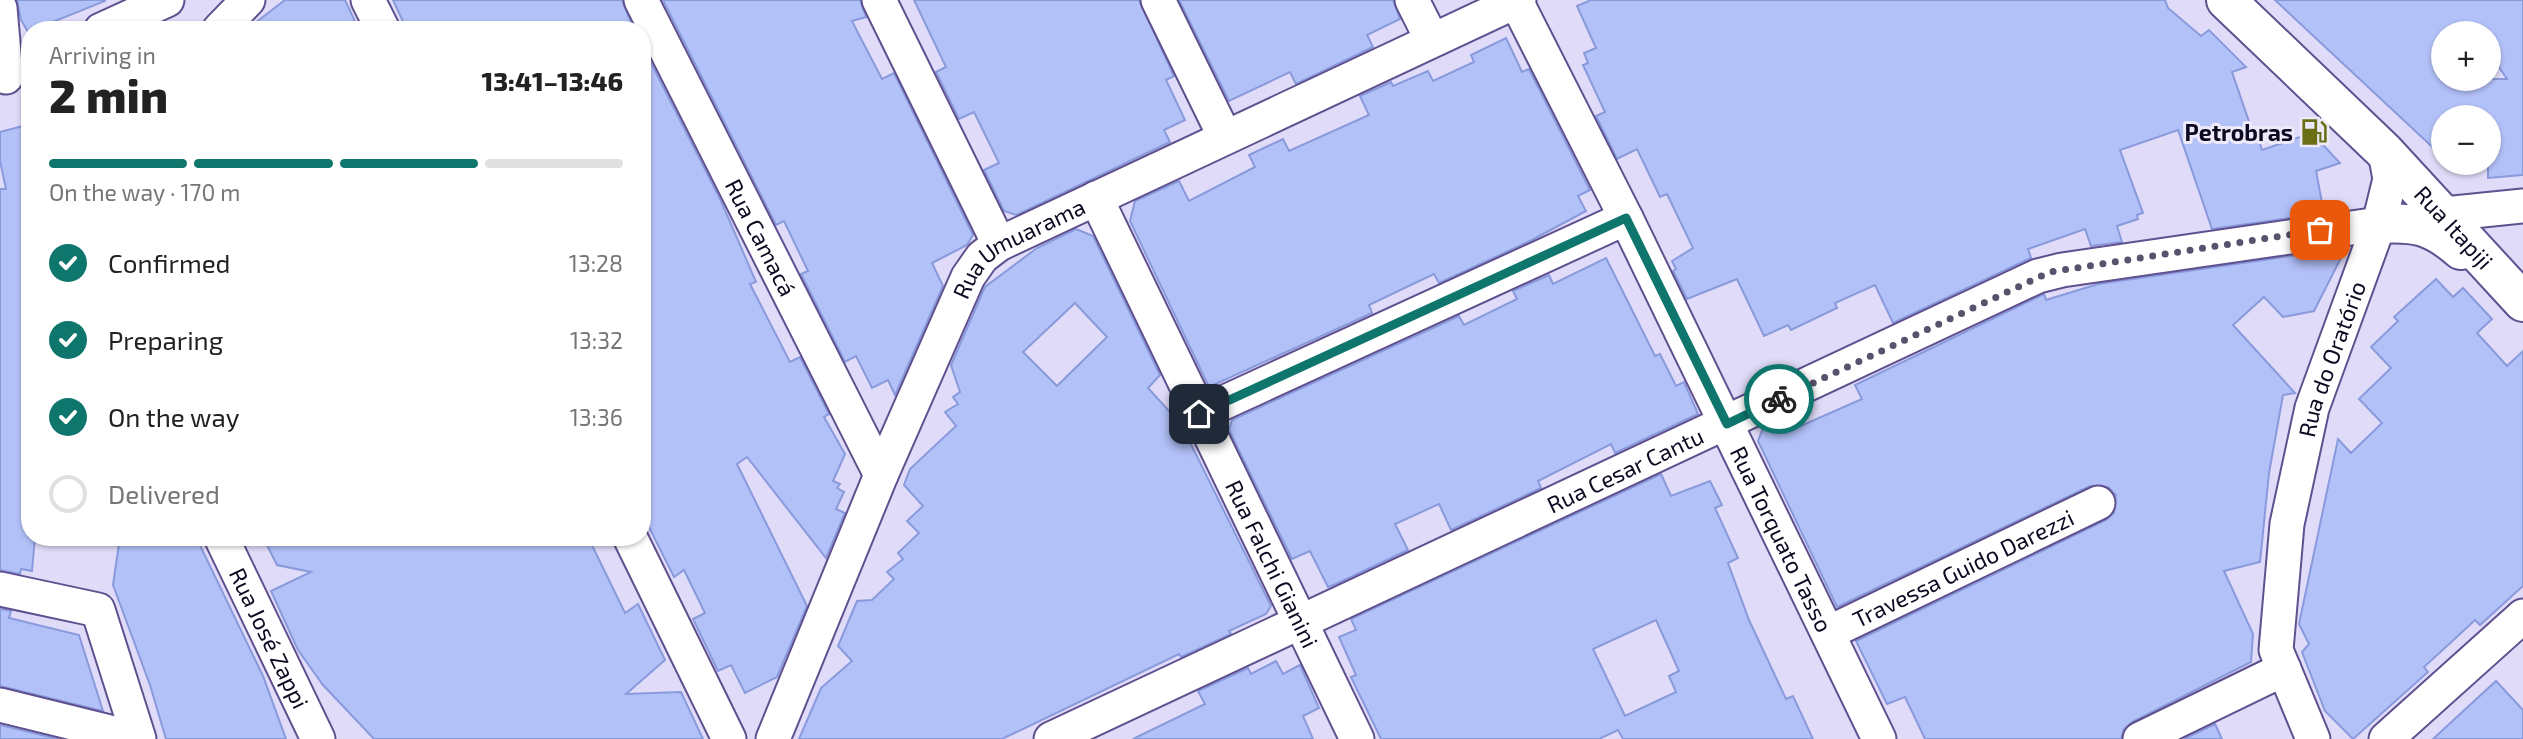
<!DOCTYPE html>
<html lang="en">
<head>
<meta charset="utf-8">
<style>
  :root { --surface:#fff; --page:#f6f6f6; --text:#222; --muted:#767676; --line:#e0e0e0; --accent:#0f766e }
  body { margin:0; font-family:"Exo 2",sans-serif; background:var(--page); color:var(--text); height:100vh; display:flex; flex-direction:column; font-size:26px; white-space:nowrap }
  * { box-sizing:border-box; margin:0 }
  p { font-size:23px; color:var(--muted) }
  .icon { flex:none; width:38px; height:38px; fill:none; stroke:currentColor; stroke-width:2; stroke-linecap:round; stroke-linejoin:round }
  .map { position:relative; flex:1; overflow:hidden }
  .panel { position:absolute; left:21px; top:21px; width:630px; height:525px; display:flex; flex-direction:column; background:var(--surface); border-radius:28px; box-shadow:0 2px 5px #0004 }
  .panel>* { flex:none }
  .fabs { position:absolute; left:2431px; top:21px; display:grid; gap:14px }
  .fabs a { display:grid; place-items:center; width:70px; height:70px; border-radius:50%; background:var(--surface); box-shadow:0 2px 5px #0004; font-size:35px }
  .pin { position:absolute; display:grid; place-items:center; width:60px; height:60px; color:#fff; margin:-30px; border-radius:14px; box-shadow:0 4px 10px #0006 }
  .courier { position:absolute; display:grid; place-items:center; width:70px; height:70px; margin:-35px; border:5px solid #0f766e; border-radius:50%; background:#fff; color:#222; box-shadow:0 2px 9px #0007 }
  .head em { font-style:normal; font-weight:800 }
  .head div { display:flex; flex-direction:column-reverse }
  .head { display:flex; align-items:center; justify-content:space-between; height:119px; padding:0 28px }
  h1 { font-size:46px; font-weight:800; line-height:52px }
  .bar { display:grid; grid-template-columns:repeat(4,1fr); gap:10px 7px; align-content:center; height:84px; padding:0 28px }
  .bar i { height:9px; border-radius:5px; background:var(--line) }
  .bar .on { background:var(--accent) }
  .bar p { grid-column:span 4 }
  ol { padding:0 28px; list-style:none }
  li { display:flex; align-items:center; gap:21px; height:77px }
  li p { margin-inline-start:auto }
  li .icon { padding:7px; border-radius:50%; background:var(--accent); color:#fff; stroke-width:4 }
  li:last-child { color:var(--muted) }
  li i { width:38px; height:38px; border:4px solid var(--line); border-radius:50% }
  .map>svg:first-child { display:block }
  .building { fill:#b3c1f9; stroke:#899adc; stroke-width:2; fill-rule:evenodd }
  .lines { fill:none; stroke-linecap:round; stroke-linejoin:round }
  .minor-casing { stroke:#5f508f; stroke-width:37 }
  .tertiary-casing { stroke:#5f508f; stroke-width:42 }
  .minor { stroke:#fff; stroke-width:33 }
  .tertiary { stroke:#fff; stroke-width:38 }
  .done { stroke:#58526c; stroke-width:7; stroke-dasharray:0 12.6 }
  .route { stroke:#0f766e; stroke-width:9 }
  .labels { text-anchor:middle; dominant-baseline:central; stroke-width:6; stroke-linejoin:round; paint-order:stroke }
  .poi-label { font-size:23px; font-weight:bold; fill:#0f0821; stroke:#edeaf9; text-anchor:end }
  .street-label { font-size:23px; fill:#0f0821; stroke:#edeaf9 }
</style>
</head>
<body>
<div class="map">
<svg width="2523" height="739" viewBox="0 0 2523 739">
  <rect width="100%" height="100%" fill="#e0dbf8"/>
  <g class="building">
    <polygon points="17,0 104,0 105,1 28,32 21,20"/>
    <polygon points="285,0 345,0 359,30 246,30"/>
    <polygon points="393,0 622,0 634,30 407,30"/>
    <polygon points="663,0 860,0 866,17 852,21 858,33 882,79 894,73 973,235 967,245 932,263 943,286 895,395 888,380 872,388 856,356 845,362 801,274 808,271 784,221 776,225"/>
    <polygon points="914,0 1139,0 1174,76 1166,80 1185,120 1164,130 1170,142 1016,215 1004,211 984,170 999,163 974,112 959,119 936,72 946,67"/>
    <polygon points="1179,0 1393,0 1400,19 1367,35 1373,47 1296,84 1290,72 1229,101"/>
    <polygon points="1591,0 2165,0 2168,8 2201,36 2209,30 2246,67 2232,72 2254,136 2257,135 2262,150 2312,133 2340,163 2316,171 2324,213 2212,229 2178,130 2120,150 2143,213 2137,215 2138,219 2117,226 2122,242 2091,246 2085,229 2028,249 2031,258 1893,323 1875,285 1835,303 1837,308 1791,330 1788,325 1764,336 1737,279 1687,299 1673,271 1676,269 1672,261 1693,248 1667,194 1660,197 1637,149 1617,159 1596,116 1605,112 1583,65 1588,63 1584,53 1596,48 1577,6"/>
    <path d="M2275,0h248v175l-35,3v-61h-45v40zM2443,33h45v18l19,28h-64z"/>
    <polygon points="1506,38 1522,72 1529,69 1590,190 1578,196 1586,211 1532,240 1439,283 1434,274 1415,283 1369,305 1372,313 1209,387 1130,221 1135,201 1179,181 1189,201 1255,167 1249,155 1283,139 1289,151 1369,115 1360,96 1391,82 1393,86 1428,71 1433,81 1474,62 1471,55"/>
    <polygon points="642,45 721,201 756,282 750,284 790,362 800,357 829,414 824,417 845,454 833,481 840,484 837,488 844,492 836,509 845,513 826,558 747,457 737,464 807,606 777,677 745,693 731,665 718,671 693,619 705,613 684,570 674,577 642,513"/>
    <polygon points="30,124 30,444 27,444 24,497 30,497 29,537 35,537 32,571 21,569 20,574 0,570 0,189 6,189 0,161 0,132"/>
    <path d="M1076,229l17,7 67,139 -12,13 33,36 90,182 -5,8 -37,17 2,3 -50,23 -2,-3 -177,85h-203l22,-51 31,-27 -14,-15 19,-45 15,-1 22,-21 -7,-7 16,-13 -5,-6 21,-20 -12,-12 16,-15 -19,-21 6,-16 46,-43 -11,-14 13,-8 -5,-7 7,-5 -9,-27 34,-78 52,-39zM1075,303l32,34 -50,49 -34,-34z"/>
    <polygon points="2346,248 2314,311 2283,317 2264,297 2233,325 2295,393 2283,395 2269,473 2260,562 2224,571 2253,634 2251,662 2132,722 2124,729 2121,739 1925,739 1905,697 1887,704 1856,641 2106,520 2114,513 2116,495 2108,487 2090,486 1837,607 1758,441 1763,428 1779,421 1785,433 1862,399 1855,385 2044,294 2046,300 2098,284"/>
    <polygon points="1606,258 1655,356 1660,354 1676,386 1684,382 1698,414 1615,453 1611,444 1538,481 1541,488 1451,530 1439,504 1395,524 1408,550 1336,584 1328,587 1310,551 1292,559 1229,430 1232,420 1459,316 1464,325 1517,299 1513,291 1549,275 1553,284"/>
    <polygon points="2436,279 2453,297 2463,288 2492,319 2477,333 2507,366 2523,351 2523,586 2480,625 2475,620 2460,634 2424,667 2428,672 2353,739 2325,711 2302,652 2309,644 2299,624 2338,439 2351,453 2382,423 2359,399 2391,368 2371,347 2398,321 2394,317"/>
    <path d="M1661,474l10,22 39,-15 12,24 -7,3 23,50 -10,5 21,57 37,79 7,-3 20,43h-190l-5,-9 -19,9h-218l-30,-62 5,-2 -17,-38 17,-7 -5,-11zM1656,620l23,51 -10,5 7,16 -51,24 -32,-67z"/>
    <polygon points="120,537 196,537 263,676 286,739 166,739 150,685 113,585"/>
    <polygon points="263,537 588,537 625,613 638,604 665,660 626,694 681,692 703,739 374,739 323,685 298,650 271,591 311,572 277,565"/>
    <polygon points="0,609 11,611 9,618 79,635 103,711 0,686"/>
    <polygon points="1276,661 1283,674 1300,665 1319,708 1303,716 1313,739 1133,739 1205,704 1198,691 1248,668 1251,674"/>
    <polygon points="2496,681 2523,710 2523,739 2433,739"/>
    <polygon points="2215,724 2222,739 2184,739"/>
    <polygon points="0,725 58,739 0,739"/>
  </g>
  <g class="lines">
    <defs>
      <g id="minor">
        <polyline points="368,0 383,30"/>
        <path id="s1" d="M641,0l240,475"/>
        <polyline points="879,0 999,244"/>
        <polyline points="1158,0 1225,137"/>
        <polyline points="1412,0 1432,40"/>
        <path id="s2" d="M1516,1l110,217 253,521"/>
        <polyline points="0,8 6,77"/>
        <polyline points="101,30 167,0"/>
        <polyline points="219,30 248,0"/>
        <path id="s3" d="M1096,198l261,541"/>
        <polyline points="2444,214 2523,206"/>
        <polyline points="1199,414 1626,218"/>
        <path id="s4" d="M221,537l97,202"/>
        <polyline points="630,537 729,739"/>
        <polyline points="0,589 98,610 139,739"/>
        <path id="s5" d="M1828,633l270,-130"/>
        <polyline points="0,705 138,739"/>
        <path id="s6" d="M773,739l108,-264 87,-198 14,-20 17,-13 520,-244"/>
        <path id="s7" d="M1051,739l987,-463 24,-6 317,-46"/>
        <polyline points="2140,739 2284,669"/>
        <path id="s8" d="M2313,739l-37,-89 11,-126 25,-116 67,-184 11,-45 -5,-27"/>
        <polyline points="2386,739 2523,616"/>
      </g>
      <g id="tertiary">
        <path id="s9" d="M2226,0l159,152 138,150"/>
        <path d="M2379,224c37,-2 53,1 82,26"/>
      </g>
    </defs>
    <use href="#minor" class="minor-casing"/>
    <use href="#tertiary" class="tertiary-casing"/>
    <use href="#minor" class="minor"/>
    <use href="#tertiary" class="tertiary"/>
  </g>
  <g class="lines">
    <polyline class="done" points="1779,399 2050,272 2320,230"/>
    <polyline class="route" points="1199,414 1626,218 1727,424 1779,399"/>
  </g>
  <defs>
    <symbol id="fuel-bare" viewBox="-9 -9 18 18"><path d="M-5.5-6h7V0h2V4h1.3V-2.5L3-4.5l.8-.8L6-3V5H2.5V1h-1V6h-7ZM-4.2-4.7v3.2H.2V-4.7Z" fill="#6a6f15" stroke="#edeaf9" stroke-width="2.5" paint-order="stroke"/></symbol>
  </defs>
  <g fill-rule="evenodd">
    <use href="#fuel-bare" x="2295" y="113" width="38" height="38"/>
  </g>
  <g class="labels">
    <g class="poi-label">
      <text x="2293" y="132">Petrobras</text>
    </g>
    <g class="street-label">
      <text stroke="none"><textPath href="#s9" startOffset="322">Rua Itapiji</textPath></text>
      <text stroke="none"><textPath href="#s1" startOffset="266">Rua Camacá</textPath></text>
      <text stroke="none"><textPath href="#s6" startOffset="560">Rua Umuarama</textPath></text>
      <text stroke="none"><textPath href="#s8" startOffset="394">Rua do Oratório</textPath></text>
      <text stroke="none"><textPath href="#s7" startOffset="634">Rua Cesar Cantu</textPath></text>
      <text stroke="none"><textPath href="#s2" startOffset="600">Rua Torquato Tasso</textPath></text>
      <text stroke="none"><textPath href="#s3" startOffset="406">Rua Falchi Gianini</textPath></text>
      <text stroke="none"><textPath href="#s5" startOffset="150">Travessa Guido Darezzi</textPath></text>
      <text stroke="none"><textPath href="#s4" startOffset="112">Rua José Zappi</textPath></text>
    </g>
  </g>
</svg>
<div class="fabs">
<a>+</a>
<a>−</a>
</div>
<div class="pin" style="left:2320px;top:230px;background:#ea580c"><svg class="icon" aria-label="bag" viewBox="0 0 24 24"><path d="M5 8h14l-1 12H6zM9 8a3 3 0 0 1 6 0"/></svg></div>
<div class="pin" style="left:1199px;top:414px;background:#1f2937"><svg class="icon" aria-label="home" viewBox="0 0 24 24"><path d="M3 11l9-7 9 7M6 9v11h12V9"/></svg></div>
<div class="courier" style="left:1779px;top:399px"><svg class="icon" aria-label="bike" viewBox="0 0 24 24"><circle cx="6" cy="16" r="4"/><circle cx="18" cy="16" r="4"/><path d="M6 16l4-8h5l3 8M10 8l3 8H6M13 5h3"/></svg></div>
<section class="panel">
<div class="head"><div><h1>2 min</h1><p>Arriving in</p></div><em>13:41–13:46</em></div>
<div class="bar"><i class="on"></i><i class="on"></i><i class="on"></i><i></i><p>On the way · 170 m</p></div>
<ol>
<li><svg class="icon" aria-label="check" viewBox="0 0 24 24"><path d="M5 12l5 5 9-10"/></svg>Confirmed<p>13:28</p></li>
<li><svg class="icon" aria-label="check" viewBox="0 0 24 24"><path d="M5 12l5 5 9-10"/></svg>Preparing<p>13:32</p></li>
<li><svg class="icon" aria-label="check" viewBox="0 0 24 24"><path d="M5 12l5 5 9-10"/></svg>On the way<p>13:36</p></li>
<li><i></i>Delivered</li>
</ol>
</section>
</div>
</body>
</html>
